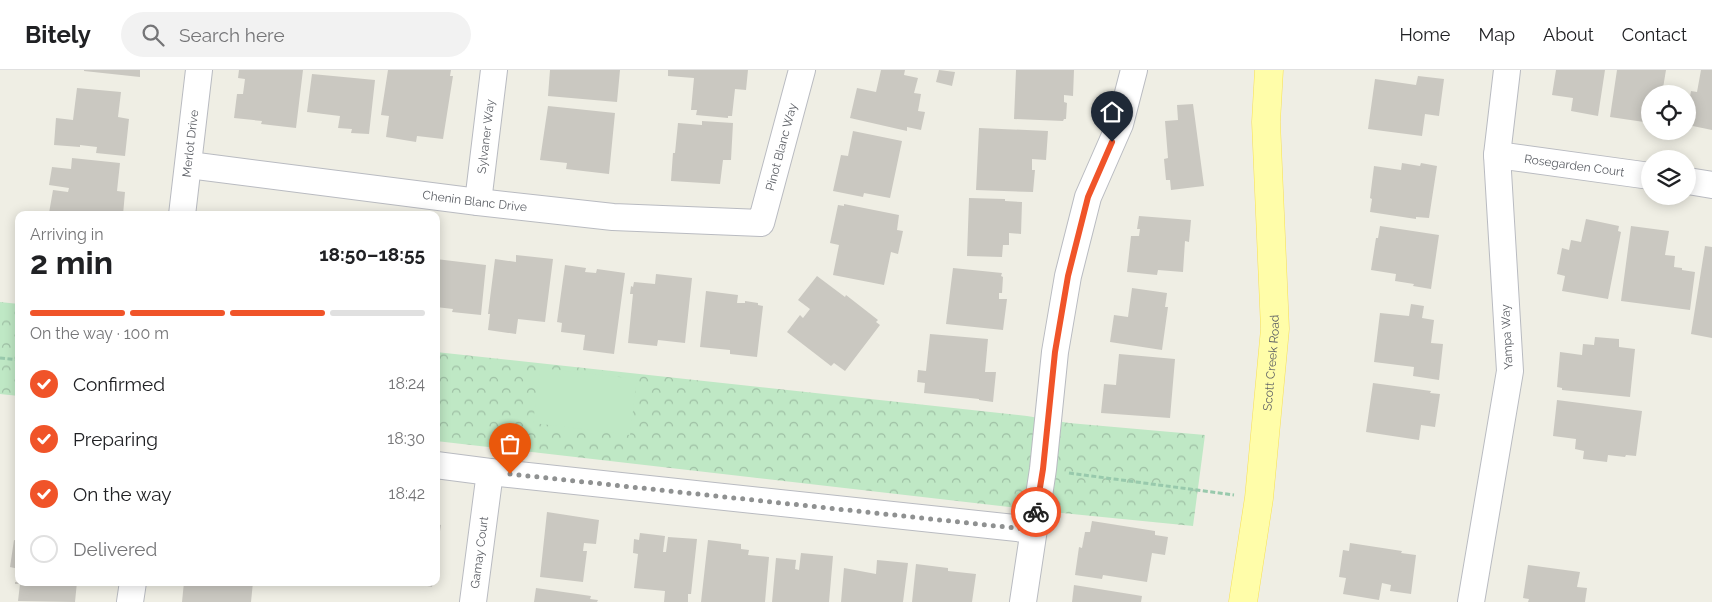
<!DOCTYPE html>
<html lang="en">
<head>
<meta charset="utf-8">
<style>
  :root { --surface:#fff; --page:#f2f2f2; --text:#202124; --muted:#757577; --line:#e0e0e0; --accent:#f05429 }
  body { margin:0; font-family:Raleway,sans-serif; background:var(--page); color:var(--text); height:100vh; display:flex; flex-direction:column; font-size:19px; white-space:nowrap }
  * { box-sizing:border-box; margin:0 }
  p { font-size:16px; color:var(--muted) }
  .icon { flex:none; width:28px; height:28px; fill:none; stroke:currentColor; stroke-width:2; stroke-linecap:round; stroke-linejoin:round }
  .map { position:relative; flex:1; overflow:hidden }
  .sheet { position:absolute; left:15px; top:141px; width:425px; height:375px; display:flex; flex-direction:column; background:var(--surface); border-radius:10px; box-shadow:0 2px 12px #0003 }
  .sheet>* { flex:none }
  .controls { position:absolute; left:1641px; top:15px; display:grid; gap:10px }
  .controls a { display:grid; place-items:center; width:55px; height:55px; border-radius:50%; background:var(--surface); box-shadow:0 2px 12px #0003; font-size:25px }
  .pin { position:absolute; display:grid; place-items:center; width:42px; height:42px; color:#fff; margin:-51px -21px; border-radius:50% 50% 50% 0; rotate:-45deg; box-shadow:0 0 5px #0007 }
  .pin .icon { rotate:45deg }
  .courier { position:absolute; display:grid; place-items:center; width:50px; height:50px; margin:-25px; border:4px solid #f05429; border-radius:50%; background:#fff; color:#222; box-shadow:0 1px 6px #0007 }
  .headline em { font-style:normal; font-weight:700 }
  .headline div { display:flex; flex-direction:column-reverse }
  .headline { display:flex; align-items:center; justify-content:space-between; height:85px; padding:0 15px }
  h1 { font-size:32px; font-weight:700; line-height:38px }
  .bar { display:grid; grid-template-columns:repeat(4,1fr); gap:8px 5px; align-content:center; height:60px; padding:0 15px }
  .bar i { height:6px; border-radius:4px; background:var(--line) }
  .bar .current { background:var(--accent) }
  .bar p { grid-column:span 4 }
  ol { padding:0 15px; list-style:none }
  li { display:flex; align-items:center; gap:15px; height:55px }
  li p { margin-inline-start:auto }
  li .icon { padding:5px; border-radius:50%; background:var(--accent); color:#fff; stroke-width:4 }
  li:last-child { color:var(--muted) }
  li i { width:28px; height:28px; border:2px solid var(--line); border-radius:50% }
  header { display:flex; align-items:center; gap:30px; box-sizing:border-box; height:70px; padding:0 25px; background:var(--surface); border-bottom:1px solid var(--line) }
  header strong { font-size:24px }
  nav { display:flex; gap:28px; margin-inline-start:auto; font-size:18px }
  .search { width:350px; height:45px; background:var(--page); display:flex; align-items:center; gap:12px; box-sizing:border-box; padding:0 18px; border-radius:28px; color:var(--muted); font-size:19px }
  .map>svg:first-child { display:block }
  .park { fill:url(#park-crowns) }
  .pitch { fill:#bfe8c5 }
  .building { fill:#cac8c1 }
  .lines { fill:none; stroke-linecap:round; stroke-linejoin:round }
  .minor-casing { stroke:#b9bbc1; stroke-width:28 }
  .major-casing { stroke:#f7e055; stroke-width:29 }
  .path { stroke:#98c9ac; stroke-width:3; stroke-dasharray:5 2.5; stroke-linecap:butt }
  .minor { stroke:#fff; stroke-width:26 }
  .major { stroke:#fffda9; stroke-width:28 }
  .done { stroke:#8f9191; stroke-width:5; stroke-dasharray:0 9 }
  .route { stroke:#f05429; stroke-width:6 }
  .labels { text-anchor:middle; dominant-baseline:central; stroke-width:4; stroke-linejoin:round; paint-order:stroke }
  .street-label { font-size:12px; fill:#5c5f65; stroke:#fff }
</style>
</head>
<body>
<header>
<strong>Bitely</strong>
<div class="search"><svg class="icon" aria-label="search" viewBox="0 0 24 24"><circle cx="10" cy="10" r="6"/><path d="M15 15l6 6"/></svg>Search here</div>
<nav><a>Home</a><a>Map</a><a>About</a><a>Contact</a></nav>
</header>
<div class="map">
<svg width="1712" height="532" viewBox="0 0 1712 532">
  <defs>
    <pattern id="park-crowns" width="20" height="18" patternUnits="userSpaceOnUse" patternTransform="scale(1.25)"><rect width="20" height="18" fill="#bfe8c5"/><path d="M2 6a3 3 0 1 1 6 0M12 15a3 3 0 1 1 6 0" fill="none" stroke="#9ebfa4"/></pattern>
  </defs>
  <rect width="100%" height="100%" fill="#efeee4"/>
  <g class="park">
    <polygon points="0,232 19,234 19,326 0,324"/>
    <polygon points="436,282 1027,346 1069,353 1205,365 1193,456 1062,443 436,371"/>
  </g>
  <polygon class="pitch" points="540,298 637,309 630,365 533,353"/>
  <g class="building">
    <polygon points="84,0 140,0 140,7 84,1"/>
    <polygon points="239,0 303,0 296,58 261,54 262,51 234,48 237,24 243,24 245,9 238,8"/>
    <polygon points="388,0 451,0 450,6 453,6 443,69 417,66 416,72 386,67 389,46 381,45"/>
    <polygon points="550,0 620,0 617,32 548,26"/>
    <polygon points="668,0 748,0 746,20 735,19 732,46 728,46 728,48 696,45 697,40 691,40 694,8 668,6"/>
    <polygon points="881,0 905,0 904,5 918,8 914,23 921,24 918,41 925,42 921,60 907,57 907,61 850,48 857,18 876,22"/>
    <polygon points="939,0 955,2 952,16 936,12"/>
    <polygon points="1016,0 1074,0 1073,26 1064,25 1064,32 1067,33 1066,49 1064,49 1063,51 1014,49"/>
    <polygon points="1556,0 1605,0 1598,46 1571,41 1573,28 1552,25"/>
    <polygon points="1617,0 1666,0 1662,24 1650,24 1650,38 1646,38 1644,52 1610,47"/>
    <polygon points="1701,0 1712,0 1712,60 1688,55 1688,38 1691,21 1697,22"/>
    <polygon points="312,4 375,10 369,64 351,63 352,59 338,58 340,46 307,42"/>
    <polygon points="1418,6 1444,9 1439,46 1425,44 1422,66 1368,59 1375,9 1416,15"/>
    <polygon points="77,18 121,22 118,47 129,49 125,86 96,83 97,77 80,75 80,77 54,75 56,48 73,50"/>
    <polygon points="1193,34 1204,116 1171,120 1170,110 1166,110 1164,89 1168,88 1165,51 1178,50 1177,35"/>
    <polygon points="548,36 615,43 609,104 566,99 567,93 540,90"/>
    <polygon points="702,51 733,53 731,90 723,90 720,114 671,111 673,83 675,83 678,53 702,55"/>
    <polygon points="979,58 1048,61 1046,90 1032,89 1032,100 1035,100 1033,122 976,120"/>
    <polygon points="853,61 902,71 890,128 864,123 863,127 833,121 841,85 848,86"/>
    <polygon points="72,88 120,93 117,121 125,122 123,145 64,145 49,143 53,120 68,122 69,118 49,115 52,97 71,99"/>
    <polygon points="1402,93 1420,96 1421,93 1437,96 1429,148 1416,147 1416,149 1370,142 1372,129 1370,128 1374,96 1401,100"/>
    <polygon points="969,128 1005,129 1005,131 1022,132 1021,164 1009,163 1009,175 1003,175 1002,187 967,186"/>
    <polygon points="844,134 899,145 897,160 903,161 898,184 891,182 884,215 833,205 839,175 830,173 838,135 844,136"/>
    <polygon points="1139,146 1191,150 1189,172 1185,171 1183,202 1158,200 1157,205 1127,202 1131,166 1139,166 1140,159 1137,159"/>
    <polygon points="1586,149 1619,156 1618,161 1621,162 1608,229 1562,221 1565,206 1557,204 1562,178 1569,180 1571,170 1581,172"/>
    <polygon points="1380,156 1439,165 1431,219 1413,216 1414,214 1395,211 1396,204 1371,200 1376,168 1378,168"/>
    <polygon points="1631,156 1669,161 1665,185 1675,186 1674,197 1682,198 1682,200 1695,202 1690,240 1621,231"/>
    <polygon points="1705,176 1712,177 1712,268 1691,264"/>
    <polygon points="516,185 553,189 545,252 518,249 516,264 488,260 490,244 488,244 495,189 516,192"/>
    <polygon points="436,189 486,195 481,245 452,242 453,239 436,237"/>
    <polygon points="565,195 586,198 585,202 596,203 597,199 625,203 614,284 583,280 585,265 561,262 562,253 557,252"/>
    <polygon points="953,198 1002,203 1001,206 1003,207 1002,223 999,223 999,229 1007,229 1003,260 946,254"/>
    <polygon points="656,204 692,208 685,273 658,270 657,276 628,273 633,224 630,224 631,216 633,217 634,212 655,214"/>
    <polygon points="817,206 845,227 846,225 878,250 876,252 880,255 845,301 834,293 831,296 787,262 800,245 803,248 810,239 798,230"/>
    <polygon points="1132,218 1167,223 1165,237 1168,237 1162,280 1110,272 1114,245 1128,247"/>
    <polygon points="706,221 738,225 737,233 745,233 745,231 758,233 758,235 763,236 757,287 730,284 730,280 700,277"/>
    <polygon points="1411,234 1424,236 1422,248 1434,250 1431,273 1443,274 1439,310 1413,306 1414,297 1374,292 1380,243 1409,246"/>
    <polygon points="930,264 988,269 985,302 996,302 993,332 979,330 979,329 924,323 925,313 917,312 918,300 926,301"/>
    <polygon points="1595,267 1619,269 1619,277 1635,279 1630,327 1562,320 1562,318 1557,317 1560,282 1582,285 1583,274 1594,275"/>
    <polygon points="1119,284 1175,289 1170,348 1101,343 1104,314 1116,315"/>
    <polygon points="1373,313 1431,321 1430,323 1440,324 1435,357 1421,355 1419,370 1366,362"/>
    <polygon points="1557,330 1642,341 1636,386 1626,385 1625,387 1608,385 1607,392 1583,389 1584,381 1575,379 1576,369 1553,366"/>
    <polygon points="547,442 599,450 596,474 584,473 583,481 587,481 583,512 540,507"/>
    <polygon points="1092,451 1155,461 1155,465 1168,467 1165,485 1152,483 1147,512 1103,505 1102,509 1075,505 1079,477 1082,478 1085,462 1090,462"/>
    <polygon points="436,454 441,455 437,479 436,479"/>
    <polygon points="640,463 665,466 663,482 666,482 668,467 697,469 691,524 688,524 688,532 664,532 665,521 634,518 638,484 633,483 634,469 639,470"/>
    <polygon points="14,470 19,471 19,499 10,497"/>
    <polygon points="708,470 741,474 741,479 749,480 748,485 769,487 765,532 701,532"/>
    <polygon points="1350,473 1402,481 1401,483 1416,485 1411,524 1390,521 1391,515 1382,513 1379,530 1343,524 1346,508 1339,507 1343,480 1349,481"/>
    <polygon points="801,483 833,486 829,532 772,532 776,488 796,490 795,499 799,500"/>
    <polygon points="877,490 908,493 903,532 841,532 844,498 876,504"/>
    <polygon points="916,494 948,498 948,501 976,504 972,532 912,532"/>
    <polygon points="1528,495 1580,502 1577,517 1587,518 1585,532 1528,532 1529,529 1523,528"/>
    <polygon points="15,512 77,512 75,532 18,531 20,514 15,514"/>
    <polygon points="184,512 253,512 251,532 182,532"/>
    <polygon points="408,512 433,512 432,517"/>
    <polygon points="1074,515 1142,526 1141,532 1072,532"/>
    <polygon points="536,518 591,526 590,529 598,530 597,532 534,532"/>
  </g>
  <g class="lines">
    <defs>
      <g id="minor">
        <path id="s1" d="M1497,85l153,21"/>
        <path id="s2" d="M189,95l289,37 135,15 148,6 41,-153"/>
        <polyline points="1688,111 1712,115"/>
        <path id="s3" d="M478,132l16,-132"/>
        <path id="s4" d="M182,145l17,-145"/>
        <polyline points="436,395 490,402 1034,460"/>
        <polyline points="130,532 133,512"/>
        <path id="s5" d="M473,532l17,-130"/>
        <polyline points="1023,532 1043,399 1055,282 1068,206 1088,127 1120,54 1134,0"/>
        <polyline points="1471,532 1510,301 1497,85 1507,0"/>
      </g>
      <g id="major">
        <path id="s6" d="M1243,532l16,-104 16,-169 -9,-207 3,-52"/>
      </g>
    </defs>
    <use href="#minor" class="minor-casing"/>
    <use href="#major" class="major-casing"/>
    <g class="path">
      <polyline points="0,288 19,290"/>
      <polyline points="1069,403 1234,425"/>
    </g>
    <use href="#minor" class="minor"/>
    <use href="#major" class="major"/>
  </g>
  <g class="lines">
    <polyline class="done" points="510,404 1034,460 1036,442"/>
    <polyline class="route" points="1036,442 1043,399 1055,282 1068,206 1088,127 1112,72"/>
  </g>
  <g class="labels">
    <g class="street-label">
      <text stroke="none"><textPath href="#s3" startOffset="66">Sylvaner Way</textPath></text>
      <text stroke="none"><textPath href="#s4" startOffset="72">Merlot Drive</textPath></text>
      <text stroke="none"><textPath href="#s2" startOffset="654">Pinot Blanc Way</textPath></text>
      <text stroke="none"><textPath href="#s1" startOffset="78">Rosegarden Court</textPath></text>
      <text stroke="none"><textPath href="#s2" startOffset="288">Chenin Blanc Drive</textPath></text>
      <text transform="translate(1507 267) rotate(-93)">Yampa Way</text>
      <text stroke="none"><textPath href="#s6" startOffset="241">Scott Creek Road</textPath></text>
      <text stroke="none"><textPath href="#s5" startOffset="50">Gamay Court</textPath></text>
    </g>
  </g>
</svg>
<div class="controls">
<a><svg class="icon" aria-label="locate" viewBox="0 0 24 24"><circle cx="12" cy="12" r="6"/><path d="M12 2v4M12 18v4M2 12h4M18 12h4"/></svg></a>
<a><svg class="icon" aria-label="layers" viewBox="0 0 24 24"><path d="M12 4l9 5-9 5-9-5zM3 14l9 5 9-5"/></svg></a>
</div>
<div class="pin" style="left:510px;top:404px;background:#ea580c"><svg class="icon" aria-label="bag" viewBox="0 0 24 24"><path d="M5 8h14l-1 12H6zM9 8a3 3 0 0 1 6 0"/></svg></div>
<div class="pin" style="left:1112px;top:72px;background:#1f2937"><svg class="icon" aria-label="home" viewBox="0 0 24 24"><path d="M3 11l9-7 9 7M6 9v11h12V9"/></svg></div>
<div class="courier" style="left:1036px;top:442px"><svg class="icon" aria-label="bike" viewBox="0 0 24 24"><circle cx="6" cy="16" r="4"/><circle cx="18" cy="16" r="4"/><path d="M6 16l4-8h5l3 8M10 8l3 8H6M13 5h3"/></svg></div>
<section class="sheet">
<div class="headline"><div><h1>2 min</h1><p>Arriving in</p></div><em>18:50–18:55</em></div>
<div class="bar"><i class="current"></i><i class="current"></i><i class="current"></i><i></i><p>On the way · 100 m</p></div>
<ol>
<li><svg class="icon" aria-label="check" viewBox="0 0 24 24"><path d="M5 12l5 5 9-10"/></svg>Confirmed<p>18:24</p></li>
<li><svg class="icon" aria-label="check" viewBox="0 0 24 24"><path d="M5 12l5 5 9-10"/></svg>Preparing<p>18:30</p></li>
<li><svg class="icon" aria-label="check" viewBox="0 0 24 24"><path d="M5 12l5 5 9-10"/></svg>On the way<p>18:42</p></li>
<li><i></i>Delivered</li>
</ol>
</section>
</div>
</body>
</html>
